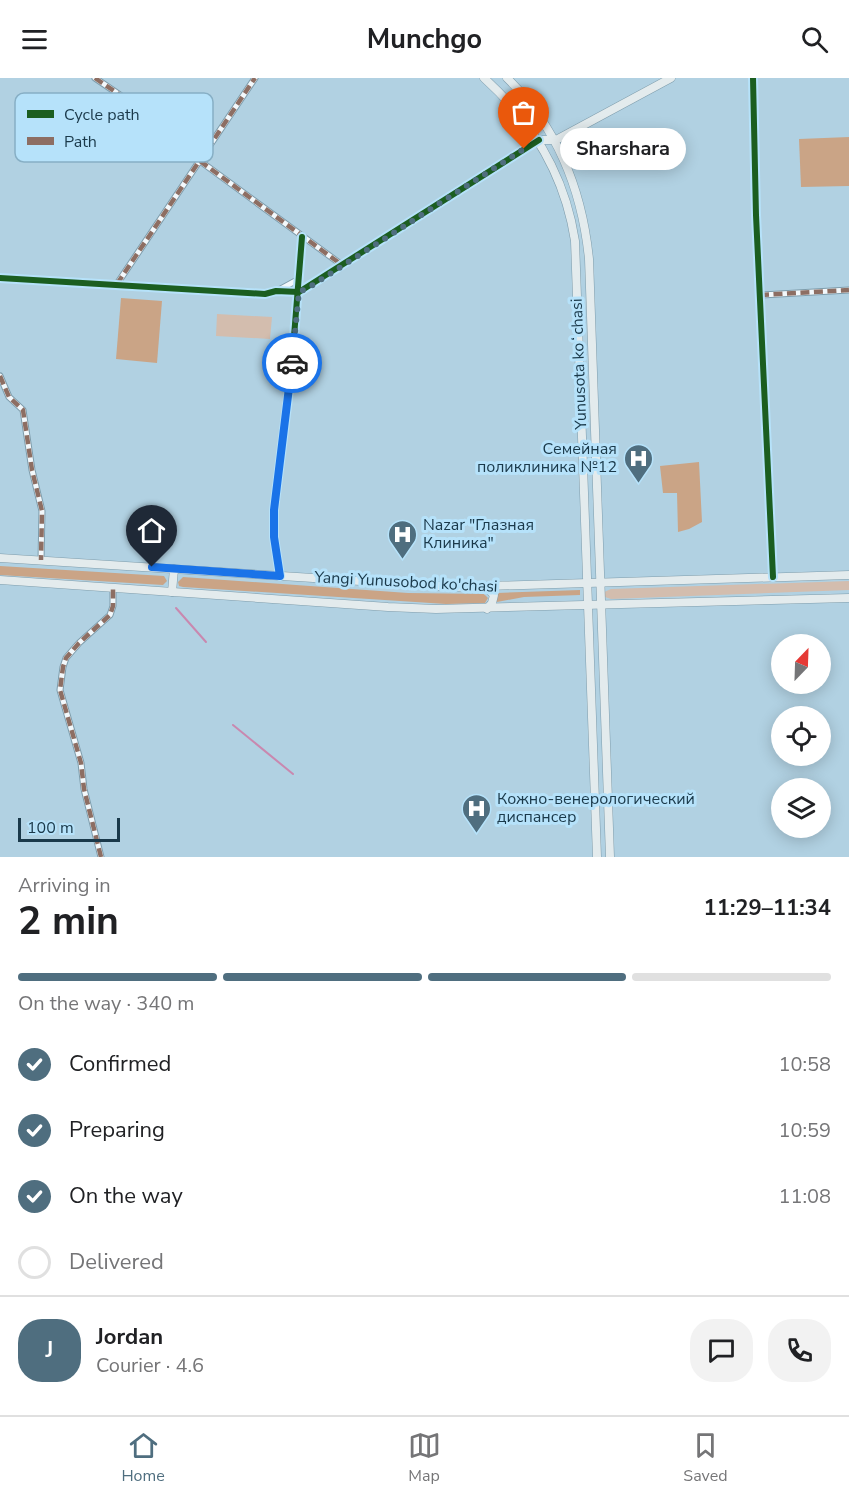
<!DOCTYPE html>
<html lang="en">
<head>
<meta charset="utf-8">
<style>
  :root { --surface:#fff; --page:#f2f2f2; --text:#202124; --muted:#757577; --line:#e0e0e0; --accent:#4f6e7f }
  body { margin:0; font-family:"Nunito Sans",sans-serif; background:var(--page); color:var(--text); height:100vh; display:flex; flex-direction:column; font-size:22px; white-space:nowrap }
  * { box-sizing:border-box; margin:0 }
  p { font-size:20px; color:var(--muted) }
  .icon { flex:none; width:33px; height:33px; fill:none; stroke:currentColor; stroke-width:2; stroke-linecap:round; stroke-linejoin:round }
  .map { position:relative; height:779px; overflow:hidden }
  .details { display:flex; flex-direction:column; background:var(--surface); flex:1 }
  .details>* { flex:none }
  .needle { width:39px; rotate:23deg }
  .fabs { position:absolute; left:771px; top:556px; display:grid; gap:12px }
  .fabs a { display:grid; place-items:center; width:60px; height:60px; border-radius:50%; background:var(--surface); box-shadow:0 3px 15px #0003; font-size:30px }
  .scale { position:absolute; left:18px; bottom:15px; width:102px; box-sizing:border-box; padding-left:6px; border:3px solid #1a394a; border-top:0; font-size:16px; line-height:21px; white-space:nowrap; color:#1a394a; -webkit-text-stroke:4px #b6e2fa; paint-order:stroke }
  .pin { position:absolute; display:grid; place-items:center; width:51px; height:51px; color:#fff; margin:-62px -26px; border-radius:50% 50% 50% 0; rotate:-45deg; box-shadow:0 0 6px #0007 }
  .pin .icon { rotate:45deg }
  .courier { position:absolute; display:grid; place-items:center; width:60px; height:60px; margin:-30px; border:4px solid #1a73e8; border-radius:50%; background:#fff; color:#222; box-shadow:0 2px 8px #0007 }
  .bubble { position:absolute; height:42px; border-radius:21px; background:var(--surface); box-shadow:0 3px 15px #0003; font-size:20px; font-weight:700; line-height:42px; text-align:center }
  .overview em { font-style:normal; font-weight:700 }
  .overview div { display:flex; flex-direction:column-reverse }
  .overview { display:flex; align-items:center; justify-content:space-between; height:102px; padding:0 18px }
  h1 { font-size:39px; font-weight:700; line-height:45px }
  .bar { display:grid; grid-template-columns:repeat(4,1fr); gap:9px 6px; align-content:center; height:72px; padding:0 18px }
  .bar i { height:8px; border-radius:4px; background:var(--line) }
  .bar .on { background:var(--accent) }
  .bar p { grid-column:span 4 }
  .line { display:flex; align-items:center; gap:15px; padding:0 18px; border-top:2px solid var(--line) }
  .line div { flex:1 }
  .round { display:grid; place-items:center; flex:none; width:63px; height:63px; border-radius:24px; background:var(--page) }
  ol { padding:0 18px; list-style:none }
  li { display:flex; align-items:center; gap:18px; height:66px }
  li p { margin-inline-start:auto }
  li .icon { padding:6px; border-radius:50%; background:var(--accent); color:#fff; stroke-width:4 }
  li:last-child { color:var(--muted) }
  li i { width:33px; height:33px; border:3px solid var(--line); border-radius:50% }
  header { display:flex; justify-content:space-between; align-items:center; height:78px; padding:0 18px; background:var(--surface); font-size:27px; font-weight:700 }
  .tabs { display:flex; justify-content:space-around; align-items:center; height:84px; border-top:2px solid var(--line); background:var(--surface); font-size:16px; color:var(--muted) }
  .tabs a { display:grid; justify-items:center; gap:3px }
  .tabs .on { color:var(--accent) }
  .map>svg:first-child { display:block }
  .green { fill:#d3bdae }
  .forest { fill:#caa486 }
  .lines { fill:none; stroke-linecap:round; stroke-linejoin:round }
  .stream { stroke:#c988af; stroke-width:2 }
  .street-casing { stroke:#7e9cab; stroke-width:7 }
  .secondary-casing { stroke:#7e9cab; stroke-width:9 }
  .street { stroke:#f3f8fb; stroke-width:5 }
  .secondary { stroke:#e3ebed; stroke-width:8 }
  .quiet { stroke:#8d6e63; stroke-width:4.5; stroke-dasharray:9 4.5; stroke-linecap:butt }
  .cycleway-casing { stroke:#b6e2fa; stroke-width:10 }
  .cycleway { stroke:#1b5e20; stroke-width:6 }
  .done { stroke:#4f6e7f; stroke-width:6; stroke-dasharray:0 10.8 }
  .route { stroke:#1a73e8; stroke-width:8 }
  .labels { text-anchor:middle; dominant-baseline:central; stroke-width:6; stroke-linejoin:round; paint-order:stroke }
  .street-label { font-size:16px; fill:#1a394a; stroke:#b6e2fa }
  .poi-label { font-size:16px; fill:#1a394a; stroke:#b6e2fa; text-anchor:start }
  .key { fill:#b6e2fa; stroke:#87afc5; stroke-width:1.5 }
  .key-label { font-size:16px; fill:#1a394a }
</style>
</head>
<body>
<header><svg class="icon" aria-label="menu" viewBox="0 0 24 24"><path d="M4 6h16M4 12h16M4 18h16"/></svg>Munchgo<svg class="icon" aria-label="search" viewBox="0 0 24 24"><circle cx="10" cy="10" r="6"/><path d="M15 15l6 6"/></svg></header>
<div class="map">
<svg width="849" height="779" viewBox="0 0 849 779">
  <rect width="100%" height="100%" fill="#b1d1e2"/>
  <g class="green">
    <polygon points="217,236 272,239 270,261 216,258"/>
    <polygon points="849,503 849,512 611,521 602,518 602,515 611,511"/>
  </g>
  <g class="forest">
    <polygon points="849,59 849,108 801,109 799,61"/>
    <polygon points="121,220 162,223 157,285 116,281"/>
    <polygon points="699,384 702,444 689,451 678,454 677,415 663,415 660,388"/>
    <polygon points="0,488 164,498 167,503 163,507 0,497"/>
    <polygon points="183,499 408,515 484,516 488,520 485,525 446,526 183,509 179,508 178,504"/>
    <polygon points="580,512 580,517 524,519 497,524 497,515"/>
  </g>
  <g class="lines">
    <g class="stream">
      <polyline points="176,530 206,564"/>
      <polyline points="233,647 293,696"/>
    </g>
    <defs>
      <g id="street">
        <polyline points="95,0 205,75"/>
        <polyline points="753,0 756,137 773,499"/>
        <polyline points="200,83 342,187"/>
        <polyline points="0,200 265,216 276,213 299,214 539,62"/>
        <polyline points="117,206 255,0"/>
        <polyline points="277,213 299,201"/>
        <polyline points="760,217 849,212"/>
        <polyline points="0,298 9,319 23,332 32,392 42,433 41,482"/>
        <polyline points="280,498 274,459 274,432 291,296 302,159"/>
        <polyline points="101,779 84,711 81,685 60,612 63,589 66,580 79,565 110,537 113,528 113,510"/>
      </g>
      <g id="secondary">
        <path d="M484,0c49,44 81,98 91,163l22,616"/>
        <path d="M507,0c51,50 75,112 82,181l21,598"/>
        <polyline points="539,62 556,62 671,0"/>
        <polyline points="0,480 455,509 849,497"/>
        <polyline points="0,502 388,529 436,531 849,520"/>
        <polyline points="172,514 174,491"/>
        <polyline points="487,531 492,525 494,517 487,509"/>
      </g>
    </defs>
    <use href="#street" class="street-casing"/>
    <use href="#secondary" class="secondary-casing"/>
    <use href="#street" class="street"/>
    <use href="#secondary" class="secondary"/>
    <g class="quiet">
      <polyline points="95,0 205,75"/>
      <polyline points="200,83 342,187"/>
      <polyline points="117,206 255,0"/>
      <polyline points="760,217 849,212"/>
      <polyline points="0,298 9,319 23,332 32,392 42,433 41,482"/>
      <polyline points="101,779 84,711 81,685 60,612 63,589 66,580 79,565 110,537 113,528 113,510"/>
    </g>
    <defs>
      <g id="cycleway">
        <polyline points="753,0 756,137 773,499"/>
        <polyline points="0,200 265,216 276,213 299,214 539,62"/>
        <polyline points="280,498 274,459 274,432 291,296 302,159"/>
      </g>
    </defs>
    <use href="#cycleway" class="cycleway-casing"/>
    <use href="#cycleway" class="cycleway"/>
  </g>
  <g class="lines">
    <polyline class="done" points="292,285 299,214 308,210 524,71"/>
    <polyline class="route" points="152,489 280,498 274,459 274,432 292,285"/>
  </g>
  <defs>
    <symbol id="hospital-pin" viewBox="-11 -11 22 30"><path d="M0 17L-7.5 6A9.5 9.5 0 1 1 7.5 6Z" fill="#4f6e7f" stroke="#b6e2fa"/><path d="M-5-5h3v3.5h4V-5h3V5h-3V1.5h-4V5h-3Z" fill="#fff"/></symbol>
  </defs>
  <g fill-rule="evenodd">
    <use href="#hospital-pin" x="622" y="364" width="33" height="45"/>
    <use href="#hospital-pin" x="386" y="440" width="33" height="45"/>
    <use href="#hospital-pin" x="460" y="714" width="33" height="45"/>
  </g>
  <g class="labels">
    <g class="street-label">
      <text transform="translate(579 286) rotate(-92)">Yunusota koʻchasi</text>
      <text transform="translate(406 504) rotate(3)">Yangi Yunusobod ko'chasi</text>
    </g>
    <g class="poi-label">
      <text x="617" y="371" text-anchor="end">Семейная<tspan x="617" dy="18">поликлиника №12</tspan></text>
      <text x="423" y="447">Nazar "Глазная<tspan x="423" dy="18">Клиника"</tspan></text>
      <text x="497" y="721">Кожно-венерологический<tspan x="497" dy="18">диспансер</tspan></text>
    </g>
  </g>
  <rect x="15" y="15" width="198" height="69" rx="9" class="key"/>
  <rect x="27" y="32" width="27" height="8" fill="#1b5e20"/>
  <rect x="27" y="59" width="27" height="8" fill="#8d6e63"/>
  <g class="key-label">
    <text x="64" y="42">Cycle path</text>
    <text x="64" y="69">Path</text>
  </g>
</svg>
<div class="fabs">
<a><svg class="needle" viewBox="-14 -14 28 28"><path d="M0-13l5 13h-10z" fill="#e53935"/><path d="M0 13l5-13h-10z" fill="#757577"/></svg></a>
<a><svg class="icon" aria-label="locate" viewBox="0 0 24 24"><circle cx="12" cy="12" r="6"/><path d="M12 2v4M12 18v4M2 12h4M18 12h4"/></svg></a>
<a><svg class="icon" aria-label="layers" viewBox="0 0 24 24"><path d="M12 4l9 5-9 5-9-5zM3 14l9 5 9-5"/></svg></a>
</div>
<div class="scale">100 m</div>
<div class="pin" style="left:524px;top:71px;background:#ea580c"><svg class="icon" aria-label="bag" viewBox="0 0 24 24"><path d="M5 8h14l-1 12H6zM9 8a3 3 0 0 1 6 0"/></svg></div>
<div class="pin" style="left:152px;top:489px;background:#1f2937"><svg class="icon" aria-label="home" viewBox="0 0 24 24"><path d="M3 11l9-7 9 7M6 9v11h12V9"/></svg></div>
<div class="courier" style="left:292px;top:285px"><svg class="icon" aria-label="car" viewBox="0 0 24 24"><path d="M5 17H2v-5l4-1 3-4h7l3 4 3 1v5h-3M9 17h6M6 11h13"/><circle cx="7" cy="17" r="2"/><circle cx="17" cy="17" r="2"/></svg></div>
<div class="bubble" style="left:560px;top:50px;width:126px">Sharshara</div>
</div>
<section class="details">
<div class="overview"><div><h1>2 min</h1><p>Arriving in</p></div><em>11:29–11:34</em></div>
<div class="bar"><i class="on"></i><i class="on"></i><i class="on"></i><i></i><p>On the way · 340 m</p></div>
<ol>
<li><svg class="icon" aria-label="check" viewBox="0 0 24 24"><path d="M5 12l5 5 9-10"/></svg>Confirmed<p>10:58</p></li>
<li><svg class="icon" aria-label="check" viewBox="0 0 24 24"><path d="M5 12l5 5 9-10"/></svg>Preparing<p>10:59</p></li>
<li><svg class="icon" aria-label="check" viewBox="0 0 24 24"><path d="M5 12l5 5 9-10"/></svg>On the way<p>11:08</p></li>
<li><i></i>Delivered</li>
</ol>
<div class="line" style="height:108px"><b class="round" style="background:var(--accent);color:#fff">J</b><div><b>Jordan</b><p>Courier · 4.6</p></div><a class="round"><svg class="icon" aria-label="chat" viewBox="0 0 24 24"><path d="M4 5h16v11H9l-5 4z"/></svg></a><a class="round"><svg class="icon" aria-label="phone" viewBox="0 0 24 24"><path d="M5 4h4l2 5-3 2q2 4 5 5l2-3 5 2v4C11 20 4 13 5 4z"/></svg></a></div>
</section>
<nav class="tabs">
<a class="on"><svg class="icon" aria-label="home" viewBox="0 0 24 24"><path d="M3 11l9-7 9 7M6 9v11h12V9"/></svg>Home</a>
<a><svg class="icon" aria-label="map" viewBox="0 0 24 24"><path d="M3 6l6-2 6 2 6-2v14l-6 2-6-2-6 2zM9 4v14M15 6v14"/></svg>Map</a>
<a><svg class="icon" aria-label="saved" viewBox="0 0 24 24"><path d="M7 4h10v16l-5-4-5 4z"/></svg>Saved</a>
</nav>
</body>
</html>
